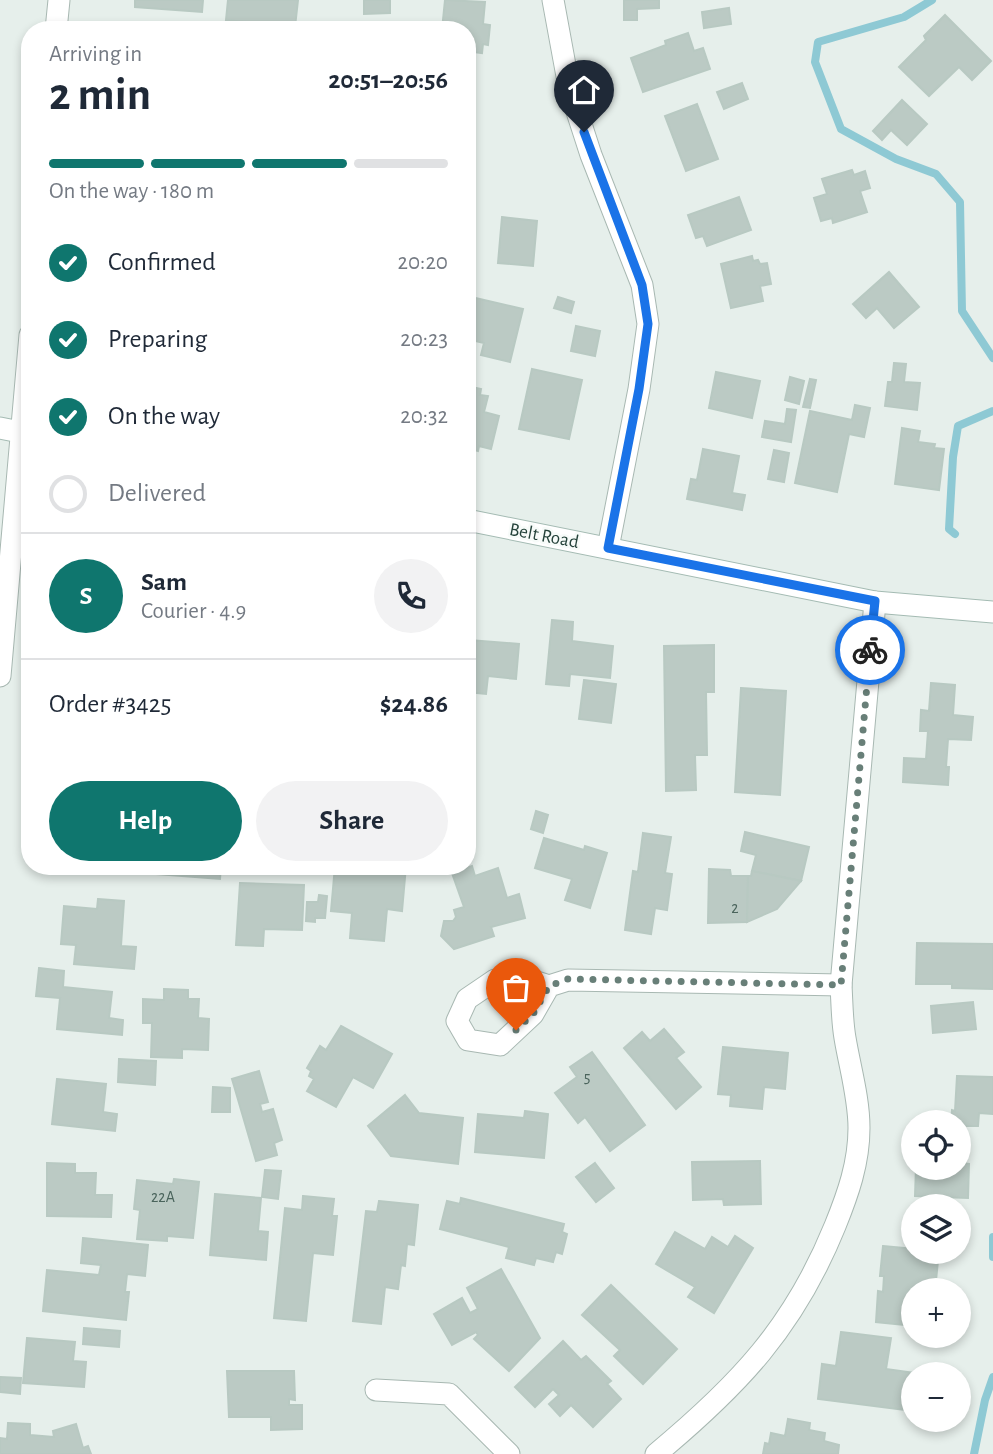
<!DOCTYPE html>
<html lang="en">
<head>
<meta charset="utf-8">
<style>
  :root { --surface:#fff; --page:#f2f2f3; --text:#1f2937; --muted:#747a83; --line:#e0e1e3; --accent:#0f766e }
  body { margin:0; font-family:"Alegreya Sans",sans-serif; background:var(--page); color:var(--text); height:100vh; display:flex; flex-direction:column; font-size:26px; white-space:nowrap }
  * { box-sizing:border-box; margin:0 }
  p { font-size:23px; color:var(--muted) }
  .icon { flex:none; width:38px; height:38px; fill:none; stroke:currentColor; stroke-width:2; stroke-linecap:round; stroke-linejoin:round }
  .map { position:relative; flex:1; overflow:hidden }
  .side { position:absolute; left:21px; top:21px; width:455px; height:854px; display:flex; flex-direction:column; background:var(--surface); border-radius:28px; box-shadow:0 4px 10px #0003 }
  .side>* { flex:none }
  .tools { position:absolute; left:901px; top:1110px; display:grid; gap:14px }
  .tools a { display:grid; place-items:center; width:70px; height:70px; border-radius:50%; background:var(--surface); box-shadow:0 4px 10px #0003; font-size:35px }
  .pin { position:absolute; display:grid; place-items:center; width:60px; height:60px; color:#fff; margin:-72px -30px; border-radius:50% 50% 50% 0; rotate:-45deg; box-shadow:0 0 7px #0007 }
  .pin .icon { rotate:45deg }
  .courier { position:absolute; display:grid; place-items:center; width:70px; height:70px; margin:-35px; border:5px solid #1a73e8; border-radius:50%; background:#fff; color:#222; box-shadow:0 2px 9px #0007 }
  .headline em { font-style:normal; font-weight:600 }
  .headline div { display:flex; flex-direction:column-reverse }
  .headline { display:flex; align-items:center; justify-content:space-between; height:119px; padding:0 28px }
  h1 { font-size:46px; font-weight:600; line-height:52px }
  .bar { display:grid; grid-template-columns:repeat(4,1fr); gap:10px 7px; align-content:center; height:84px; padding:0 28px }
  .bar i { height:9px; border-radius:5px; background:var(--line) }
  .bar .on { background:var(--accent) }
  .bar p { grid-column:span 4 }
  .line { display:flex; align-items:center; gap:18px; padding:0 28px; border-top:2px solid var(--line) }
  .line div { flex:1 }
  .round { display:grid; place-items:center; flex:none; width:74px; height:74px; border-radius:37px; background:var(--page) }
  ol { padding:0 28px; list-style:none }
  li { display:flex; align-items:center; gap:21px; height:77px }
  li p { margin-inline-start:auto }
  li .icon { padding:7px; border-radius:50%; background:var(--accent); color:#fff; stroke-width:4 }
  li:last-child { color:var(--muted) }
  li i { width:38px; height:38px; border:4px solid var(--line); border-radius:50% }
  .primary-button { display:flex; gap:14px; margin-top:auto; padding:14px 28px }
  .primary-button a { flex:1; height:80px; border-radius:42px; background:var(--accent); color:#fff; font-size:28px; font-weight:600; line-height:80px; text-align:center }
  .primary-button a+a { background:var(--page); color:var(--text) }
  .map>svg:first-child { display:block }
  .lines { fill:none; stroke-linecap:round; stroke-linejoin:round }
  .stream { stroke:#8ec9d4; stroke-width:8 }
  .building { fill:#bbcac4; stroke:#b8c9c2; stroke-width:2 }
  .street-casing { stroke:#a8b8b2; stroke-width:23 }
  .secondary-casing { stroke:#a4bbb3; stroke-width:23 }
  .street { stroke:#fff; stroke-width:21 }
  .secondary { stroke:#fff; stroke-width:21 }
  .done { stroke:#687f78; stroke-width:7; stroke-dasharray:0 12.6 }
  .route { stroke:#1a73e8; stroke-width:9 }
  .labels { text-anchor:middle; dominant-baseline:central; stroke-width:5; stroke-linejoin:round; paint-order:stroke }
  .number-label { font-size:16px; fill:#4a645c }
  .street-label { font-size:19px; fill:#24423a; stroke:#f7fbf9 }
</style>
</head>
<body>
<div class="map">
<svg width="993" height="1454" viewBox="0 0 993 1454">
  <rect width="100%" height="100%" fill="#e6efeb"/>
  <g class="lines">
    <g class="stream">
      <polyline points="932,0 904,17 818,42 815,62 841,129 896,159 936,174 960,202 962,311 993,358"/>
      <polyline points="955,534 949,529 953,457 958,426 993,411"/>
      <polyline points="993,1237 993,1257"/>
      <polyline points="974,1454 985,1400 993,1377"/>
    </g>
  </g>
  <g class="building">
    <polygon points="135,0 203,0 202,12 135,7"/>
    <polygon points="228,0 298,0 295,27 226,20"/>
    <polygon points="364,0 390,0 390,13 364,14"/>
    <polygon points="445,0 485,2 483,24 490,25 488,45 483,44 482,53 467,51 467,30 442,30"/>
    <polygon points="624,0 659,0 659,8 637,9 637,20 624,20"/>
    <polygon points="729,8 731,24 704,28 702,12"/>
    <polygon points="945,15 991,61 972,80 959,67 929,96 899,67 926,40 924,36"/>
    <polygon points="688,33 694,51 703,48 710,69 643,92 631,58 666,45 665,41"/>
    <polygon points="742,83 748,99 724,109 717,92"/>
    <polygon points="902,100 927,124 907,145 891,130 882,140 873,131"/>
    <polygon points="697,104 718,159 686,171 665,116"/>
    <polygon points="852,170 854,175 865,171 870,188 860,191 867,212 833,223 832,218 821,221 814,198 827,194 822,179"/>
    <polygon points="739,197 751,230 707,246 703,236 696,238 688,215"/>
    <polygon points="502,217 537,221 533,266 498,263"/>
    <polygon points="752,256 753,261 758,260 760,264 767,263 771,284 760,286 763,301 731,308 721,264"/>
    <polygon points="889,272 919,307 894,328 877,308 866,318 853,304"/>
    <polygon points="467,296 523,309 510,362 481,355 484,343 467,339"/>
    <polygon points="558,297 574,302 571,313 554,308"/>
    <polygon points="576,326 600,331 595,356 571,351"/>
    <polygon points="894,363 906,364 904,382 920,383 917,410 885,406 888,382 892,382"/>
    <polygon points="532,369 582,380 569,439 519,429"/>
    <polygon points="716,372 760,381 752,418 709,408"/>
    <polygon points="790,377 804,381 799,404 785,400"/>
    <polygon points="810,379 816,380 810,408 803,407"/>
    <polygon points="467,386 481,389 480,395 488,396 484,412 499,416 491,449 479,446 478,451 467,448"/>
    <polygon points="855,405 870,408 864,437 849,434 837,492 795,483 810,411 852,420"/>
    <polygon points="787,409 796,410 791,442 762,437 765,421 785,424"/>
    <polygon points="902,428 920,431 918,442 935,444 934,448 944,449 939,490 895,484"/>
    <polygon points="703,449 739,456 732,493 745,495 742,510 687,499 691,479 697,480"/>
    <polygon points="774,450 789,453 784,482 768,479"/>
    <polygon points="552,620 573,622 572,641 613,646 610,678 570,674 569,686 546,684"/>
    <polygon points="469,640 519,644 516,679 488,676 486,694 467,692"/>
    <polygon points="714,645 714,692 706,692 707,755 695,755 696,790 666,791 664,646"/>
    <polygon points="584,680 616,684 611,723 579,719"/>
    <polygon points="931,683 955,685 953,715 973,717 971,740 948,739 946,767 949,767 948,785 903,782 904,758 926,759 928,731 920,731 921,710 929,711"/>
    <polygon points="741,688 786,691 780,795 735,792"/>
    <polygon points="536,811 548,815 543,833 531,829"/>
    <polygon points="745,832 809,847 801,881 752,871 756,855 741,851"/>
    <polygon points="643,833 671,837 665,873 672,874 667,910 655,908 651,934 625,930 633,871 638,872"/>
    <polygon points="544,838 584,850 585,846 607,853 590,908 565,900 572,879 535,868"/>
    <polygon points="158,866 221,866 220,879 157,874"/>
    <polygon points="335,866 406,866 402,911 387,909 384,941 350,938 352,913 331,911"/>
    <polygon points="472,866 475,876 498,868 507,898 519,894 525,918 491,927 494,936 454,949 441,936 444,921 453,921 456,917 454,910 464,907 452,873"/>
    <polygon points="709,869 730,870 731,876 748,876 747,922 708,923"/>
    <polygon points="752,871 801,881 777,909 747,922 748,876 751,876"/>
    <polygon points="240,883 304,885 302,930 264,929 263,946 236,945"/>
    <polygon points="319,895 327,896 325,918 315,918 315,922 306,921 307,902 318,902"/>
    <polygon points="98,899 124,901 121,946 136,947 134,969 74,964 76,945 61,944 64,906 97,909"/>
    <polygon points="917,943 993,944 993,989 952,988 952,984 916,984"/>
    <polygon points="39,968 64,971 63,987 112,992 109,1018 123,1020 122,1035 57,1029 60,998 36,996"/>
    <polygon points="164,989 188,990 188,999 199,999 198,1018 209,1019 208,1050 182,1049 182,1058 151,1057 152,1023 143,1023 143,999 164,1000"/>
    <polygon points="973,1002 976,1029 933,1033 931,1006"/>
    <polygon points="341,1026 392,1054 373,1088 353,1077 336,1107 307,1091 314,1079 309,1076 311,1071 307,1068 320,1046 326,1050"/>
    <polygon points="664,1029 684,1052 676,1058 701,1087 676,1109 624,1048 642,1032 650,1041"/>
    <polygon points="723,1047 788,1053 785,1089 764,1087 762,1109 730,1106 731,1095 718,1094"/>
    <polygon points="592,1052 645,1125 610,1151 585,1117 578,1123 555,1093 577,1077 570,1067"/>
    <polygon points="119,1059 156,1061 155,1085 118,1082"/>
    <polygon points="259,1071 268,1102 260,1104 262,1112 273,1109 282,1140 274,1143 277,1155 256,1161 232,1079"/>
    <polygon points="957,1076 993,1077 993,1114 979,1113 978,1126 959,1126 959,1122 951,1122 952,1110 955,1111"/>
    <polygon points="57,1079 106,1084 103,1112 117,1114 115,1131 52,1124"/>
    <polygon points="213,1087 230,1088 230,1112 212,1112"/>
    <polygon points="405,1095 419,1113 463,1118 458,1164 391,1156 368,1126"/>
    <polygon points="525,1111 548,1114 544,1158 475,1152 478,1114 524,1118"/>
    <polygon points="760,1161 761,1204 724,1205 723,1199 693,1200 692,1162"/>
    <polygon points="47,1163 75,1164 75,1173 96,1173 95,1195 112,1195 111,1217 47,1216"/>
    <polygon points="595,1163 614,1188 596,1202 576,1177"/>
    <polygon points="959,1163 969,1164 968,1198 915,1196 916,1167 959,1167"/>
    <polygon points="265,1170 281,1171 278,1199 262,1197"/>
    <polygon points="174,1179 199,1182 193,1238 167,1236 167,1241 137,1239 140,1210 134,1209 137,1180 173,1184"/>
    <polygon points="215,1194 261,1198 258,1231 268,1232 266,1260 210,1255"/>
    <polygon points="303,1196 334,1199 332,1216 337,1216 333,1255 313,1253 306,1321 274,1318 285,1208 302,1210"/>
    <polygon points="461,1198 564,1224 562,1232 567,1234 562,1254 556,1252 553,1262 536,1258 534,1265 506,1258 509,1247 440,1229 447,1201 460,1204"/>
    <polygon points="379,1201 418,1205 414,1245 407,1244 405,1266 401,1265 398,1289 385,1287 381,1324 353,1321 366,1211 377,1212"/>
    <polygon points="675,1232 705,1249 712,1237 728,1247 735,1236 753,1248 714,1313 688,1297 695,1287 656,1264"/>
    <polygon points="83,1238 148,1245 145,1276 127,1274 125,1292 129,1292 126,1320 43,1311 47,1270 99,1275 101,1265 81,1263"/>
    <polygon points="883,1246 914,1249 914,1251 939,1251 935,1290 914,1290 914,1326 876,1322 878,1291 883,1292 884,1276 880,1276"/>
    <polygon points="501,1269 540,1338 509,1371 474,1339 478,1335 476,1332 452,1345 434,1314 462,1298 470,1313 478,1309 467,1288"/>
    <polygon points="611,1285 677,1349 643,1384 614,1356 620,1350 582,1315"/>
    <polygon points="84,1328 120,1331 119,1347 83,1344"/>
    <polygon points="841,1332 891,1338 886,1369 922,1374 914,1374 914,1411 818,1399 822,1364 836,1366"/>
    <polygon points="27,1338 75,1342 73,1361 86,1362 84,1387 23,1383"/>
    <polygon points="563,1341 581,1360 586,1356 611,1381 607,1384 621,1399 593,1427 571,1405 560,1416 549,1404 559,1395 553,1389 535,1407 515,1387"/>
    <polygon points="227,1371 294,1371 295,1400 289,1399 289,1405 302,1405 302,1429 271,1430 271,1417 229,1417"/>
    <polygon points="0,1377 21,1378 20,1394 0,1392"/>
    <polygon points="788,1419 810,1423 809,1430 825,1433 824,1441 839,1445 838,1454 763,1454 765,1443 769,1444 771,1433 785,1436"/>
    <polygon points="8,1423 30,1424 30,1435 54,1437 53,1431 76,1424 83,1448 88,1446 91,1454 0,1454 0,1438 7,1439"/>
  </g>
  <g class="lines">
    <defs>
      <g id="street">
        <polyline points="553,0 569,87 591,155 642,285 648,324 639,389 608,548"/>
        <polyline points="56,30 59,0"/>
        <polyline points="0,676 30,335"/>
        <polyline points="549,986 518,976 495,980 467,999 457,1021 468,1040 500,1045 533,1014 549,986 568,980 841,985"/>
        <polyline points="376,1390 449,1394 509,1454"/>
        <path d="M656,1454c83,-69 138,-127 179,-228 13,-32 24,-63 24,-98 0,-30 -9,-60 -14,-90 -3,-17 -3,-36 -4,-53l34,-383"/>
      </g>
      <g id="secondary">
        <polyline points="0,428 30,434"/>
        <polyline points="467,520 875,602 993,612"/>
      </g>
    </defs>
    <use href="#street" class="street-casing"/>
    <use href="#secondary" class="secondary-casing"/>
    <use href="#street" class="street"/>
    <use href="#secondary" class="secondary"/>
  </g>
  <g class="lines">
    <polyline class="done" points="516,1030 533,1014 549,986 568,979 841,985 870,650"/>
    <polyline class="route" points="584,132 642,285 648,324 639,389 608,548 875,601 870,650"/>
  </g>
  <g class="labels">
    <g class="number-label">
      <text x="735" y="908">2</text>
      <text x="587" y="1077">5</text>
      <text x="163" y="1197">22A</text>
    </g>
    <g class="street-label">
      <text transform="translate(544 536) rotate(11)">Belt Road</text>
    </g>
  </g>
</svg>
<div class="tools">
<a><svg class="icon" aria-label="locate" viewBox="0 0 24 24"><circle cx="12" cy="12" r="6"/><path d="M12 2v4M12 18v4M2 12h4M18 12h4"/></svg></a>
<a><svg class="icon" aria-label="layers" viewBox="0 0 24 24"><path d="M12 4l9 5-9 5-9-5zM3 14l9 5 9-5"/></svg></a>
<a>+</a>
<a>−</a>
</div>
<div class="pin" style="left:516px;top:1030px;background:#ea580c"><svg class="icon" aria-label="bag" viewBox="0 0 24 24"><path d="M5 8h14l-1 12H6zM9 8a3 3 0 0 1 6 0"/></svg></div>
<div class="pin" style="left:584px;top:132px;background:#1f2937"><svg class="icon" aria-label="home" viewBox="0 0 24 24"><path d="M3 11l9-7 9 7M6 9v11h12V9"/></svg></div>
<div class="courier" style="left:870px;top:650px"><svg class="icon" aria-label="bike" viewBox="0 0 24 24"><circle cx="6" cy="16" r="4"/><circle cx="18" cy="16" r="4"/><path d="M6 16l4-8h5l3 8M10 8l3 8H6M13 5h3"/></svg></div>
<section class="side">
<div class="headline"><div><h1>2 min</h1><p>Arriving in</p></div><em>20:51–20:56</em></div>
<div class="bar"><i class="on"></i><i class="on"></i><i class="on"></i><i></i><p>On the way · 180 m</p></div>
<ol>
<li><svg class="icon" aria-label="check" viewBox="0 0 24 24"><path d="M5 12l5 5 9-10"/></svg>Confirmed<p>20:20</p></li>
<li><svg class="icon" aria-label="check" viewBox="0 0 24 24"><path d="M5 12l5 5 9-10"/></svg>Preparing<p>20:23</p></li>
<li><svg class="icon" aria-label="check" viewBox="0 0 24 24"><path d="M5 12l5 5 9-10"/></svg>On the way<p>20:32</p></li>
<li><i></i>Delivered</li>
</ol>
<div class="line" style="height:126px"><b class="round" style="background:var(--accent);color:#fff">S</b><div><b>Sam</b><p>Courier · 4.9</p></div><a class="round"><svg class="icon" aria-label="phone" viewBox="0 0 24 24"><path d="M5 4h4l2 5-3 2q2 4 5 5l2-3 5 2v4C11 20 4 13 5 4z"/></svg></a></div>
<div class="line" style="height:91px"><div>Order #3425</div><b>$24.86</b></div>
<div class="primary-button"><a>Help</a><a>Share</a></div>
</section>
</div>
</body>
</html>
